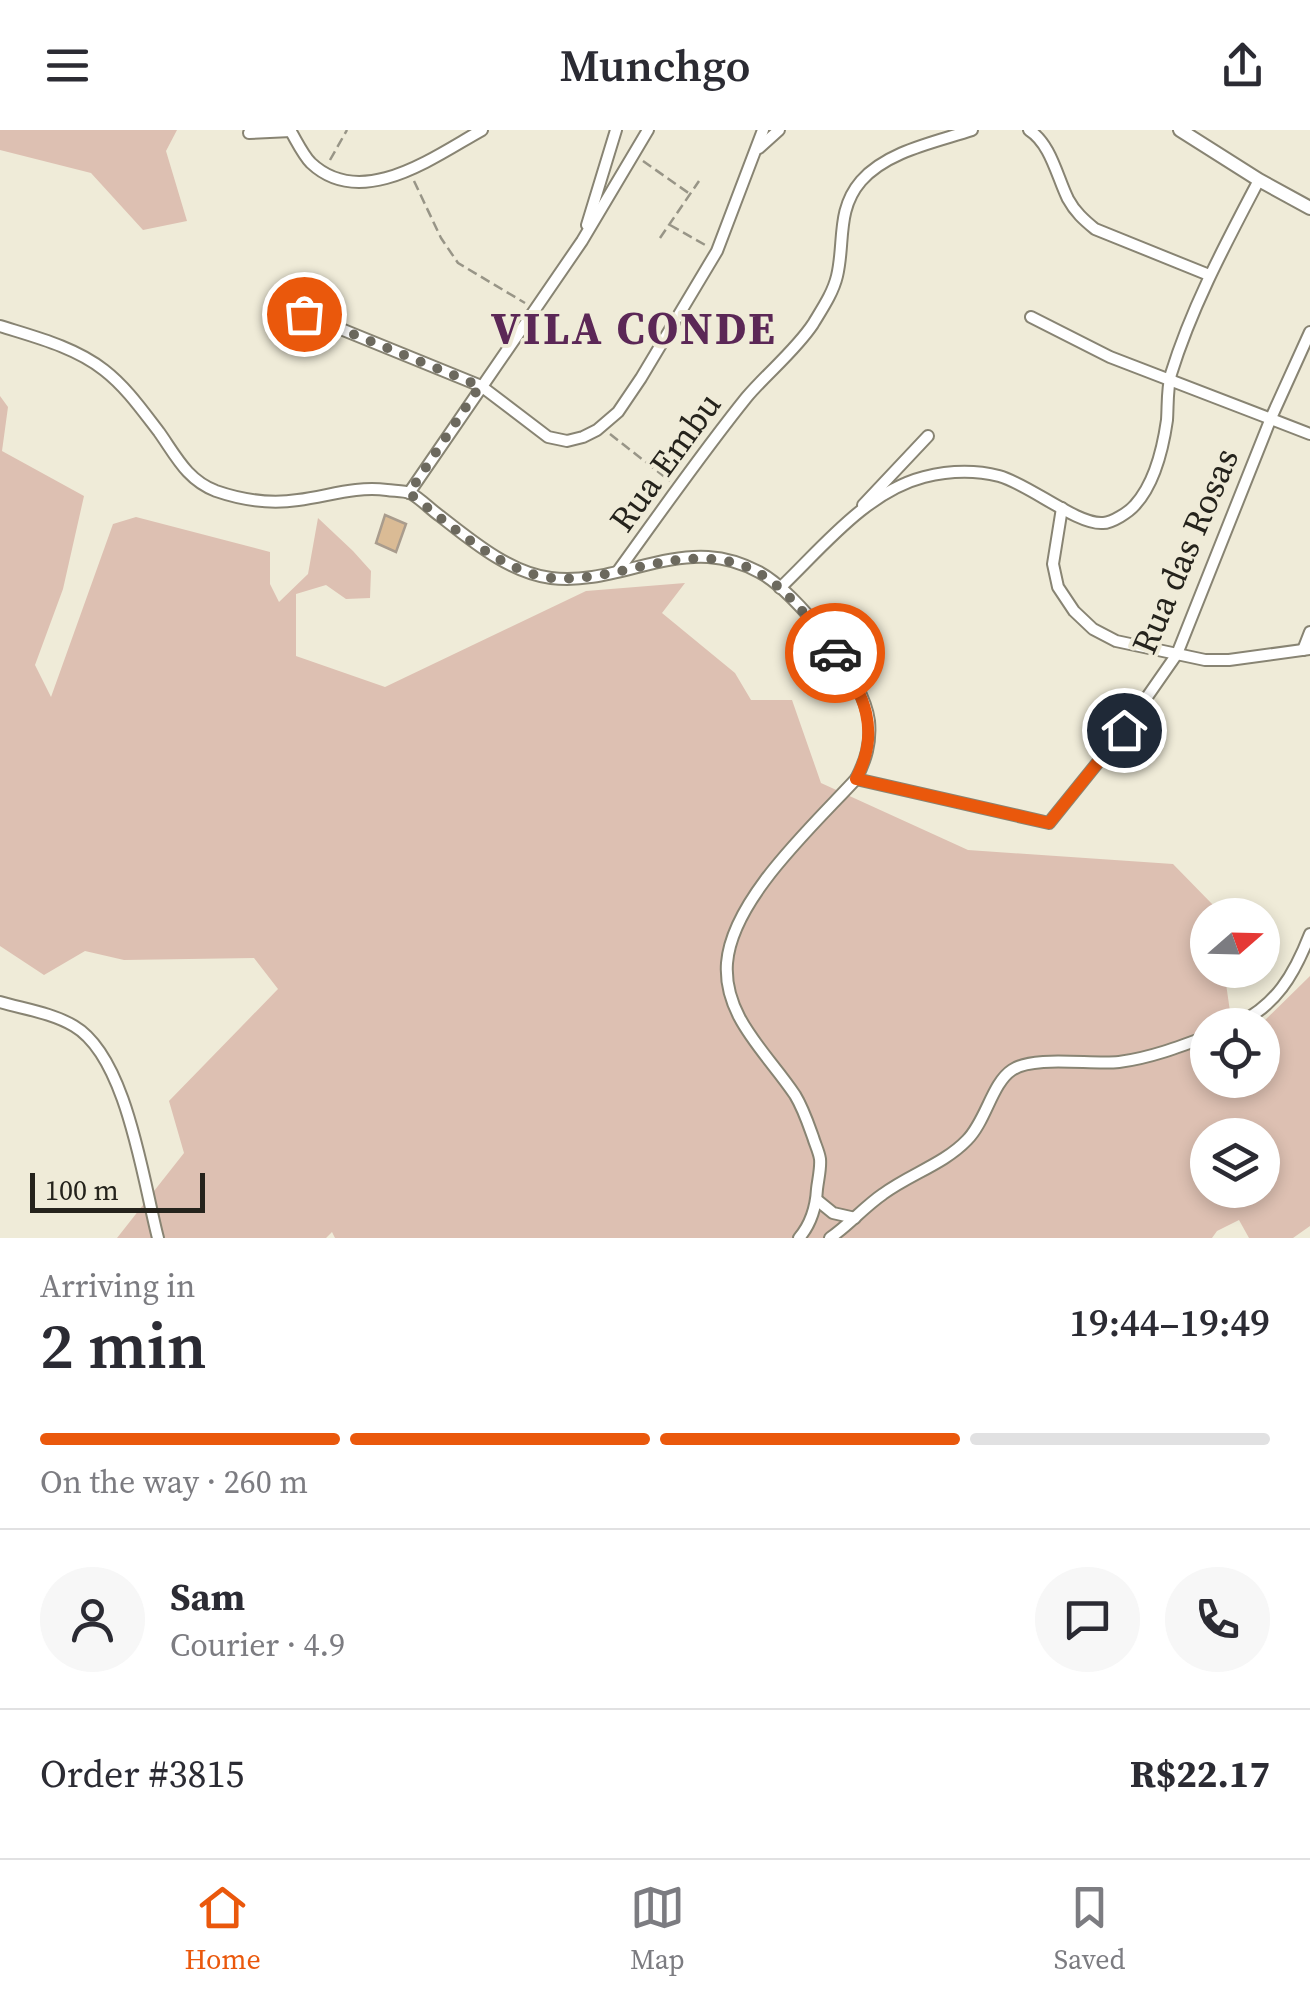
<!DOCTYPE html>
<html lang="en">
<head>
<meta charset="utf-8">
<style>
  :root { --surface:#fff; --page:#f7f7f7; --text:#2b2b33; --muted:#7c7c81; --line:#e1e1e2; --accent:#ea580c }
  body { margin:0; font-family:"Source Serif 4",serif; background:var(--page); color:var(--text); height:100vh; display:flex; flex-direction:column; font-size:38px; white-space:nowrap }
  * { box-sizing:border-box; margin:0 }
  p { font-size:32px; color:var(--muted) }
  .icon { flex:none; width:55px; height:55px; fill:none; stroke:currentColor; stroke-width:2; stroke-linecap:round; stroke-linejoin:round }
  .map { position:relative; height:1108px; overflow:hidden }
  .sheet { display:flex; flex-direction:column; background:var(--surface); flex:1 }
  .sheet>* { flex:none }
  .needle { width:65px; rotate:70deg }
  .buttons { position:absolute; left:1190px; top:768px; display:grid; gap:20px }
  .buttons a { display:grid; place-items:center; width:90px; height:90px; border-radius:50%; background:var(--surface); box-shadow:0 5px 15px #0003; font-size:50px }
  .scale { position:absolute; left:30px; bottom:25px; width:175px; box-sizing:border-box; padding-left:10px; border:5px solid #25231c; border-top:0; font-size:28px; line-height:35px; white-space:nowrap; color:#25231c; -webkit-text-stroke:8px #efebd8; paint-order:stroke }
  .pin { position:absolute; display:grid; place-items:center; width:85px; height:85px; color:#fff; margin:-42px; border:5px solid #fff; border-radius:50%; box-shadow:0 2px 10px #0007 }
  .courier { position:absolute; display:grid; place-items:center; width:100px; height:100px; margin:-50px; border:8px solid #ea580c; border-radius:50%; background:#fff; color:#222; box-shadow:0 2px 12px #0007 }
  .head em { font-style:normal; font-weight:600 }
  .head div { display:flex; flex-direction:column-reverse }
  .head { display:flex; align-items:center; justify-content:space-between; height:170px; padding:0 40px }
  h1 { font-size:65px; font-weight:600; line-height:75px }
  .bar { display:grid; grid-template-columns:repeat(4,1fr); gap:15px 10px; align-content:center; height:120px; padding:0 40px }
  .bar i { height:12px; border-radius:8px; background:var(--line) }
  .bar .selected { background:var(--accent) }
  .bar p { grid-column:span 4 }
  .line { display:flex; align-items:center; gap:25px; padding:0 40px; border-top:2px solid var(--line) }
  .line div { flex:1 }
  .round { display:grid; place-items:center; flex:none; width:105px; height:105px; border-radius:52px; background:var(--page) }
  header { display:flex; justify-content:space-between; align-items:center; height:130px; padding:0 40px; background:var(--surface); font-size:45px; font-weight:600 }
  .tabs { display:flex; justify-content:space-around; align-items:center; height:140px; border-top:2px solid var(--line); background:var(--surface); font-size:28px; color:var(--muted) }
  .tabs a { display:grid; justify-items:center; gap:5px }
  .tabs .selected { color:var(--accent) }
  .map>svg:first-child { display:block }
  .green { fill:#ddc0b2; fill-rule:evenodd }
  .building { fill:#dabb95; stroke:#a99c8d; stroke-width:2.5 }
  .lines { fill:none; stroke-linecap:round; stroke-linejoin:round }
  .minor-casing { stroke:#888473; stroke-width:14 }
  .tertiary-casing { stroke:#888473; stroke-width:16 }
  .path { stroke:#989587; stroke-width:2.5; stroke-dasharray:10 5; stroke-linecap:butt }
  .minor { stroke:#fff; stroke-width:10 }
  .tertiary { stroke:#fff; stroke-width:12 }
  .done { stroke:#6c695e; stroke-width:10; stroke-dasharray:0 18 }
  .route { stroke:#ea580c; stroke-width:12 }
  .labels { text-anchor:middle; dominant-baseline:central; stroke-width:8; stroke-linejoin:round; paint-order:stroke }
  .street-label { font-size:35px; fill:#25231c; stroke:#efebd8 }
  .district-label { font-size:45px; font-weight:bold; letter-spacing:2.5px; fill:#5b2756; stroke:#efebd8 }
</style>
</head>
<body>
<header><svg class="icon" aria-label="menu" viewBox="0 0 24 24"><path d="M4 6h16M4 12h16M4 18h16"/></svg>Munchgo<svg class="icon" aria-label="share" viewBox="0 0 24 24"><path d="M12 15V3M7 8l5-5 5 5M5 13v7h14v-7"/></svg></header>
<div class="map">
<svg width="1310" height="1108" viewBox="0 0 1310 1108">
  <rect width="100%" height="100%" fill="#efebd8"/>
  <g class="green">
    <polygon points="0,0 177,0 166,21 187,91 143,100 91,43 0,20"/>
    <path d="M0,266l8,11 -6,44 82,45 -21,93 -28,76 16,32 62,-173 23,-7 134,35v32l9,18 29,-28 10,-56 35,33 18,20 -1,27 -24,1 -20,-14 -30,9v62l89,31 201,-96 99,-8 -23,30 73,60 16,27h41l29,83 147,67 205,14 41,42 1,9h-7v55h16l8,55h-24v55h54v-55h-2l50,-49v250l-17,12h-44l-10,-18 -22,11 -5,7h-877l-3,-6 -6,6h-209l67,-85 -15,-52 109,-112 -24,-31 -130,2 -39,-9 -41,24 -44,-29zM1208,1005h54v55h-54z"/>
  </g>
  <polygon class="building" points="385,385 406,394 396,422 376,413"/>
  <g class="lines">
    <defs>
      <g id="minor">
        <path d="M290,0c6,10 13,25 21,33 51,48 124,-7 171,-33"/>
        <path d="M1029,0c22,14 28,47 39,69 7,13 16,21 27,30l114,46"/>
        <polyline points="249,3 291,1"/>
        <polyline points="759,18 779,0"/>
        <polyline points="587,95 616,0"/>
        <polyline points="304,184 481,256 548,307 567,311 583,307 597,300 618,282 641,248 717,121 763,0"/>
        <polyline points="1031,187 1110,227 1310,304"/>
        <path d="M0,196c35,11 75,21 104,44 22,17 38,40 55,62 17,24 28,48 57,59 26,9 55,13 82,9 31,-4 57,-14 89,-10 7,1 17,1 23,3 10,5 20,16 30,23 32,25 70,57 111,62 53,7 104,-24 157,-21 17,1 36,7 51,15 38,20 105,106 110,149 2,22 -3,39 -13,58 -43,47 -124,120 -129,184 -4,54 41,91 68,132 8,13 13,28 18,42 2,7 6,15 7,22 1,9 -2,21 -3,30 -1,18 -6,35 -18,49"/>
        <polyline points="409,363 582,111 648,0"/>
        <polyline points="863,375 928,306"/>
        <polyline points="1062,378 1053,434 1058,457 1074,481 1093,499 1116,511 1205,530 1229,530 1310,519"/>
        <path d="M618,441c42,-58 83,-117 128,-173 21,-25 49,-47 67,-74 9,-15 20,-31 24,-48 8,-33 -1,-66 24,-95 26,-30 75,-39 111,-51"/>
        <path d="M780,458c42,-40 86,-96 144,-111 24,-6 51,-7 75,-1 30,8 78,49 104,47 9,0 26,-11 32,-18 20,-22 28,-57 32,-85 1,-15 0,-31 4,-46 21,-68 55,-131 88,-194"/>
        <polyline points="1303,520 1310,502"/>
        <polyline points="856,649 1049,693 1124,600 1177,524 1271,288 1310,202"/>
        <path d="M0,872c24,7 52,11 74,24 53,31 69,155 84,212"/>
        <path d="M1235,895c41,-19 59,-50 75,-91"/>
        <polyline points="817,1070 833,1083 855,1088"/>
        <path d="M830,1108c19,-13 34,-31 53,-44 27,-20 61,-30 84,-54 19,-19 25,-57 45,-70 22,-15 79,-5 107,-8 31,-4 60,-15 89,-26"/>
      </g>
      <polyline id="tertiary" points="1180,0 1259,50 1310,78"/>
    </defs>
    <use href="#minor" class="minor-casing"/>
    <use href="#tertiary" class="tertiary-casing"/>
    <g class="path">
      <polyline points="330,30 347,0"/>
      <polyline points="643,31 690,64"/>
      <polyline points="414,51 441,108 458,133 525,173"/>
      <polyline points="670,95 707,116"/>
      <polyline points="660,108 699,51"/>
      <polyline points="610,304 670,351"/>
    </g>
    <use href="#minor" class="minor"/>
    <use href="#tertiary" class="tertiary"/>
  </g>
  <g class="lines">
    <path class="done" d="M304,184l176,72 -71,107c39,30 93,80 143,85 30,3 63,-6 92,-12 101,-23 133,8 191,87"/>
    <path class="route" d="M835,523c30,40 46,79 21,126l193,44 75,-93"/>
  </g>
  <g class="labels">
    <g class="street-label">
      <text transform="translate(665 332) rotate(-54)">Rua Embu</text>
      <text transform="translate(1185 421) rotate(-67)">Rua das Rosas</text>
    </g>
    <g class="district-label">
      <text x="634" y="198">VILA CONDE</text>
    </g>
  </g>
</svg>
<div class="buttons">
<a><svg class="needle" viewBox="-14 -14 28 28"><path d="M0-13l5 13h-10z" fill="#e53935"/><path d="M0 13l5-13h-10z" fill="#7c7c81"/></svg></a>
<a><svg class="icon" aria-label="locate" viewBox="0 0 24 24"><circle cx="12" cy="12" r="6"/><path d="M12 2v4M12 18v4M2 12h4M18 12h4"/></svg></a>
<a><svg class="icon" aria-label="layers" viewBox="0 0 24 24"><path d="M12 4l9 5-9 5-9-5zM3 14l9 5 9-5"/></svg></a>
</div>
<div class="scale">100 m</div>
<div class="pin" style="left:304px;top:184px;background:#ea580c"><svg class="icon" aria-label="bag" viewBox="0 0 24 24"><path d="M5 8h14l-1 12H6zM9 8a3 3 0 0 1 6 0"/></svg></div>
<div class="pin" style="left:1124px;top:600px;background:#1f2937"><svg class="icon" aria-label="home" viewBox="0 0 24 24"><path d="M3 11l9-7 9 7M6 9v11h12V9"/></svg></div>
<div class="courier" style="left:835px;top:523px"><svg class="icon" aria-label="car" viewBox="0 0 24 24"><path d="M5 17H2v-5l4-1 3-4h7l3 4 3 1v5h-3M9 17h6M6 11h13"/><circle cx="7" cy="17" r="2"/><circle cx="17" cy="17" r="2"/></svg></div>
</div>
<section class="sheet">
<div class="head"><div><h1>2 min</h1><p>Arriving in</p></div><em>19:44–19:49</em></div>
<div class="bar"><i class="selected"></i><i class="selected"></i><i class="selected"></i><i></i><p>On the way · 260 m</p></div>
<div class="line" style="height:180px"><a class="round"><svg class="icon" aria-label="person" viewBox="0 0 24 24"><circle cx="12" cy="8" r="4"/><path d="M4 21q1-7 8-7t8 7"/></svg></a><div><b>Sam</b><p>Courier · 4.9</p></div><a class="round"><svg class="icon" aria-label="chat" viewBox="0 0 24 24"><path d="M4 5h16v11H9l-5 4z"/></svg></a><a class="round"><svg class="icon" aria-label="phone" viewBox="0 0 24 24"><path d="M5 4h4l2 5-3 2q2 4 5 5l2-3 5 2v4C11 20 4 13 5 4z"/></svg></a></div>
<div class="line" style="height:130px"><div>Order #3815</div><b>R$22.17</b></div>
</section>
<nav class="tabs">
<a class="selected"><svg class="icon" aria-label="home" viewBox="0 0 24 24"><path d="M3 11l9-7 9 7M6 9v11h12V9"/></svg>Home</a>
<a><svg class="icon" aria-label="map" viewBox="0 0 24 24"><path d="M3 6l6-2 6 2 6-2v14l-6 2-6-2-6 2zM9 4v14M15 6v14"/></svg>Map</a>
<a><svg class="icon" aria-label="saved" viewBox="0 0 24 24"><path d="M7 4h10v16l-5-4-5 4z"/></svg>Saved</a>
</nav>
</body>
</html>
